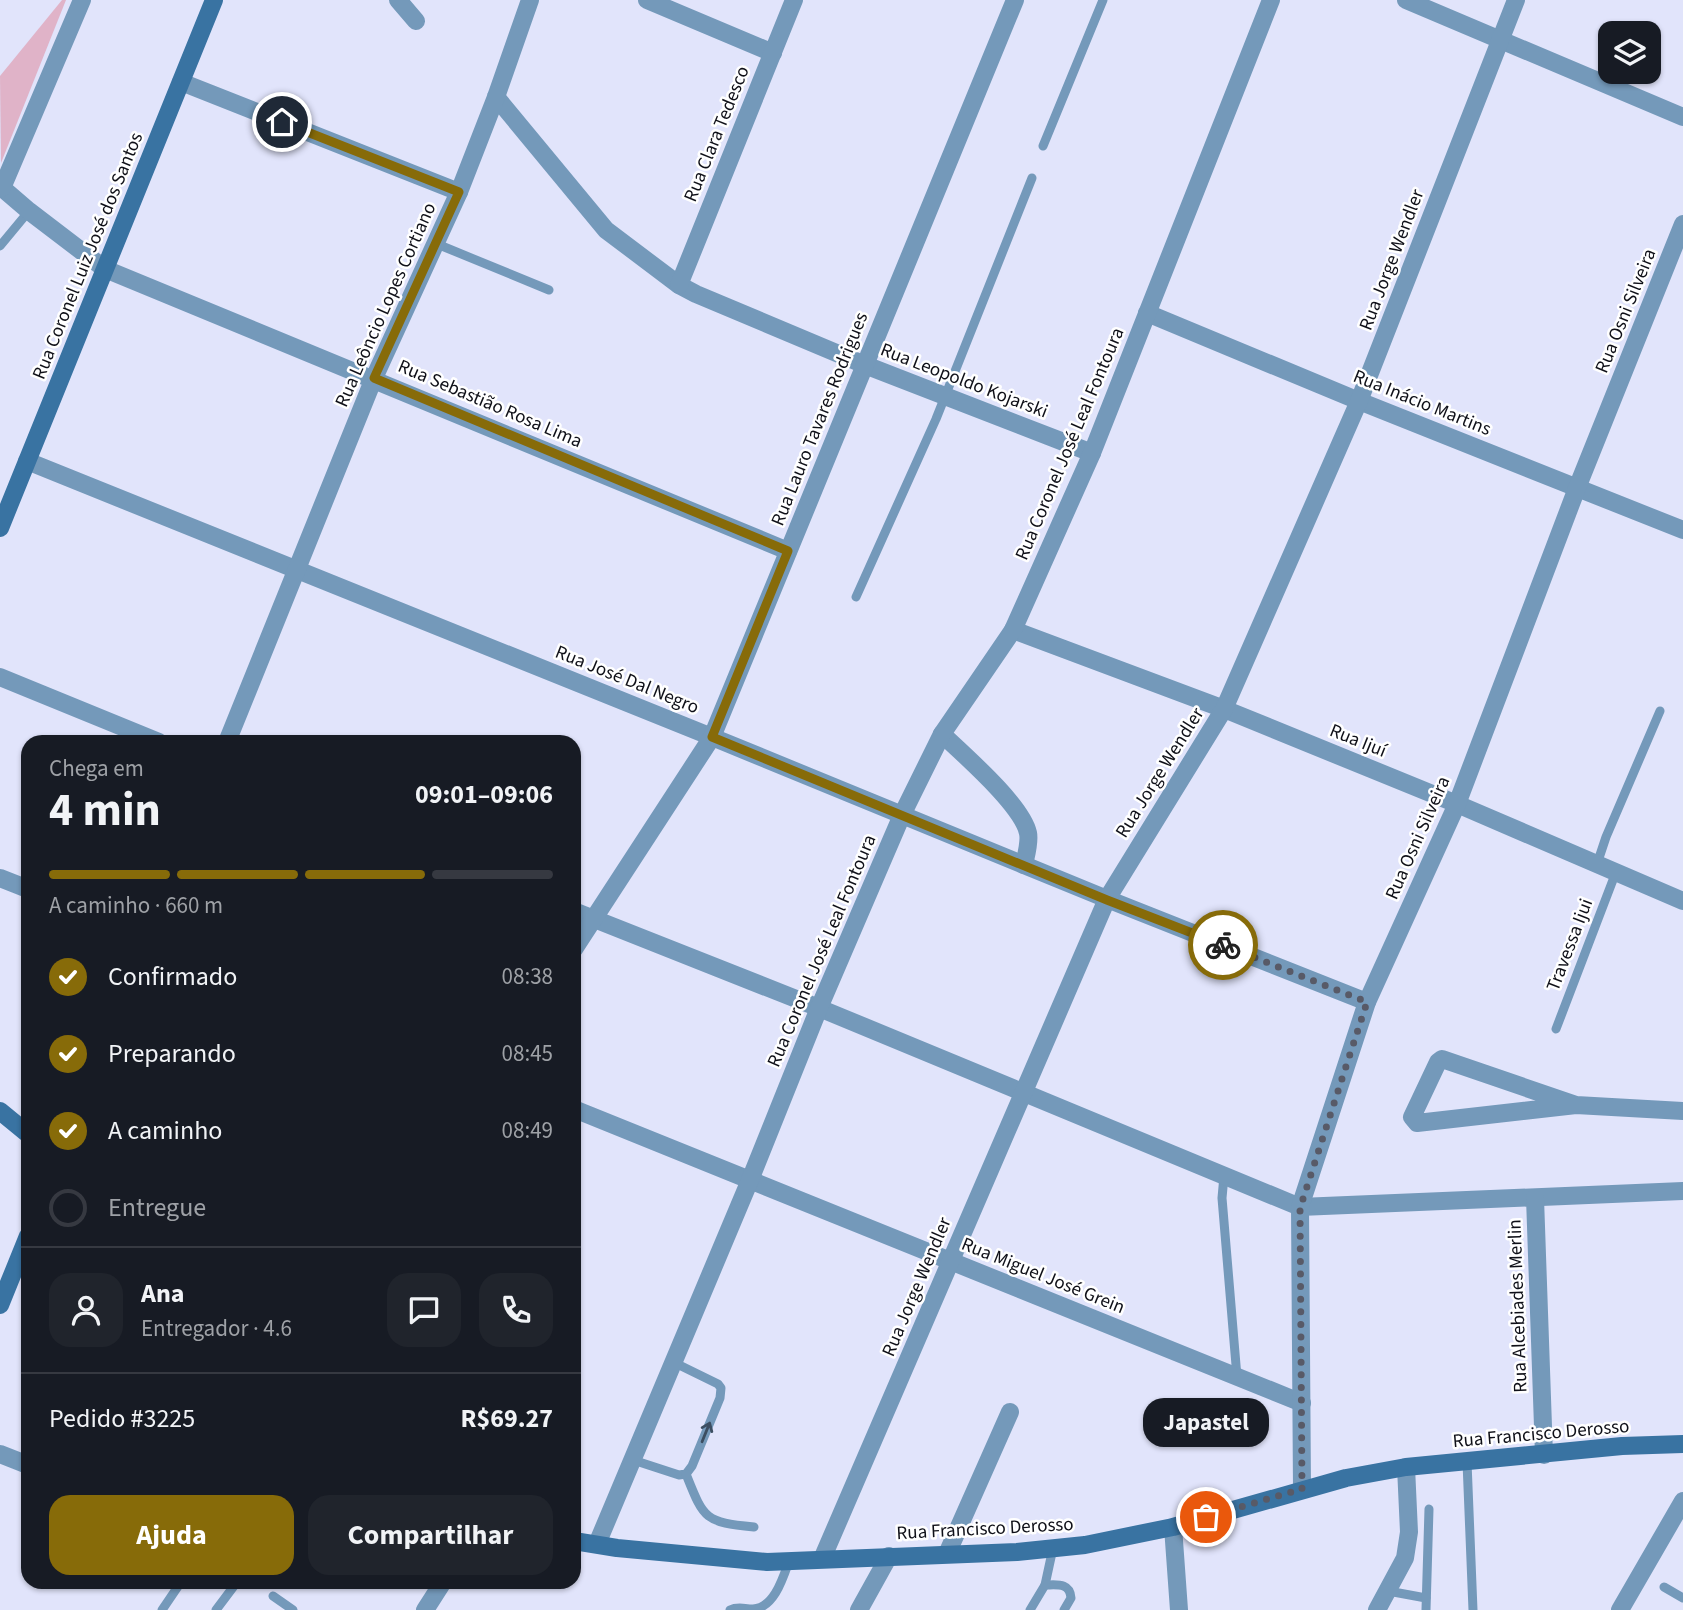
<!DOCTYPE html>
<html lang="pt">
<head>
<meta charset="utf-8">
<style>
  :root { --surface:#171b24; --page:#20242c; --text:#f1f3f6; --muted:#9ea1a6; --line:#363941; --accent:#876b09 }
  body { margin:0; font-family:"Source Sans 3",sans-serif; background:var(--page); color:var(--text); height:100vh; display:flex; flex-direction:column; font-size:26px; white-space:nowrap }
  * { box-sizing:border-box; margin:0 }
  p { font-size:23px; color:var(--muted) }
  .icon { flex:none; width:38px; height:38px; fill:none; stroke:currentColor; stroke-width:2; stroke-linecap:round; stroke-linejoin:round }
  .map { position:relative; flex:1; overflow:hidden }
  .sheet { position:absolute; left:21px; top:735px; width:560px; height:854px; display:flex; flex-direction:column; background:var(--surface); border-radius:21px; box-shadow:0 2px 5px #0004 }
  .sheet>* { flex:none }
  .tools { position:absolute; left:1598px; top:21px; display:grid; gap:14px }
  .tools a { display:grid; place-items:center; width:63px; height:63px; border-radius:14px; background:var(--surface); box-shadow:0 2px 5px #0004; font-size:35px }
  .pin { position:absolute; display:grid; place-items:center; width:60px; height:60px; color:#fff; margin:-30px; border:4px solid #fff; border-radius:50%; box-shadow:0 2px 7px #0007 }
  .courier { position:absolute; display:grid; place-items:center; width:70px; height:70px; margin:-35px; border:5px solid #876b09; border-radius:50%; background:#fff; color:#222; box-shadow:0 2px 9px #0007 }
  .bubble { position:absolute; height:49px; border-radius:21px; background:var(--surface); box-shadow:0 2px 5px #0004; font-size:23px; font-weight:700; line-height:49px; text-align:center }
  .headline em { font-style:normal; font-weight:700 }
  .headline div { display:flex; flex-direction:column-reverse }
  .headline { display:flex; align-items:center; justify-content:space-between; height:119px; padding:0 28px }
  h1 { font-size:46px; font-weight:700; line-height:52px }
  .bar { display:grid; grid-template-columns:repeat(4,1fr); gap:10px 7px; align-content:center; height:84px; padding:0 28px }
  .bar i { height:9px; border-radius:5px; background:var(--line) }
  .bar .active { background:var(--accent) }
  .bar p { grid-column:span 4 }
  .line { display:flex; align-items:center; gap:18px; padding:0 28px; border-top:2px solid var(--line) }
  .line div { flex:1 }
  .round { display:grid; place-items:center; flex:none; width:74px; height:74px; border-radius:21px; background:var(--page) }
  ol { padding:0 28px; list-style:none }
  li { display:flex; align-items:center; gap:21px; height:77px }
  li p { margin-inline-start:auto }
  li .icon { padding:7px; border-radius:50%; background:var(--accent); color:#fff; stroke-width:4 }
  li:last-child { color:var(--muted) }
  li i { width:38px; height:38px; border:4px solid var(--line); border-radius:50% }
  .cta { display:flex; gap:14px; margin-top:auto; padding:14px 28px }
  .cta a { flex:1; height:80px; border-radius:21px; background:var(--accent); color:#fff; font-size:28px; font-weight:700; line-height:80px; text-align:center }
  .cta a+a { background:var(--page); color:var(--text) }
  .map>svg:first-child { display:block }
  .green { fill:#e0b3c8 }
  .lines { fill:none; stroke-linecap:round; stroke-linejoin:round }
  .lane { stroke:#7499ba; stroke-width:9 }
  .street { stroke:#7499ba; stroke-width:18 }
  .secondary { stroke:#3973a2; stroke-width:18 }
  .oneway { stroke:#3c4e61 }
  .done { stroke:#585a67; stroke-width:7; stroke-dasharray:0 12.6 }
  .route { stroke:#876b09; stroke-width:9 }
  .labels { text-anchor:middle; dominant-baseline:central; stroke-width:5; stroke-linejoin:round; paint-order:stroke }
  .street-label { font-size:19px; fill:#0f1018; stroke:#fff }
</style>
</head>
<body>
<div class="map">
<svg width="1683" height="1610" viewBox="0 0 1683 1610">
  <rect width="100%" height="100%" fill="#e1e4fb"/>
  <polygon class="green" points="62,0 66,0 1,163 0,76"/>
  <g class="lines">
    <g class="lane">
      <polyline points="1043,146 1103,0"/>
      <polyline points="437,244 549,290"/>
      <polyline points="0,246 29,211"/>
      <polyline points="856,597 936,419 1032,178"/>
      <polyline points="1597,864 1606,837 1660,711"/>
      <polyline points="1556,1029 1616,872"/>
      <polyline points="1224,1176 1222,1198 1237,1377"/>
      <polyline points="633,1460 679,1475 686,1474 692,1466 720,1398 721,1388 718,1384 673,1362"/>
      <polyline points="1467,1462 1473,1610"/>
      <path d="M686,1474c18,45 18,48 68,53"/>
      <path d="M1045,1585c11,0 25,-3 26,13l-7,12"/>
      <polyline points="1664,1587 1683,1598"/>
      <polyline points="1388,1591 1426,1598"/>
      <polyline points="273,1596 293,1610"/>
      <polyline points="162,1610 181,1582"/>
      <polyline points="216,1610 237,1582"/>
      <path d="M730,1610c8,-4 14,-1 23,-1 21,-1 30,-31 36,-48"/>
      <polyline points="1030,1610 1045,1585 1053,1548"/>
      <polyline points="1426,1610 1429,1509"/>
    </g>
    <g class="street">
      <polyline points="398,0 416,21"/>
      <polyline points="647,0 773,53"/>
      <polyline points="1406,0 1683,117"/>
      <polyline points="181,82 459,192"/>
      <polyline points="496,97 606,230 679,285 696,294 865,365 1092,453"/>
      <polyline points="0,186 29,211 105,269 788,551"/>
      <polyline points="2,188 82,0"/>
      <polyline points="679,285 794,0"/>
      <polyline points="1147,313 1359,401 1683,530"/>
      <polyline points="27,461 712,737 1107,899 1367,1002"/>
      <polyline points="1013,630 1224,709 1457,804 1683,901"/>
      <polyline points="0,677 159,742"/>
      <path d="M942,734c22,21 80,71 86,99 2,9 -2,22 -4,32"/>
      <polyline points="227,742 374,378 459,192 496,97 530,0"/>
      <polyline points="0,878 28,889"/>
      <polyline points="574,911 819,1008 1300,1207 1683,1191"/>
      <polyline points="574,949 712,737 1015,0"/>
      <polyline points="1576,1105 1442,1059 1438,1062 1412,1117 1417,1123 1576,1105 1683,1111"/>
      <polyline points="574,1109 1302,1403"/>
      <polyline points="1535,1198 1544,1455"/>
      <polyline points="0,1454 28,1465"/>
      <polyline points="1302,1489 1300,1207 1367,1002 1457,804 1577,488 1683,224"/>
      <polyline points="1173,1527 1179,1610"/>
      <polyline points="597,1544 750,1180 819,1008 902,815 942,734 1013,630 1092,453 1271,0"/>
      <polyline points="947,1554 1010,1412"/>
      <polyline points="822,1559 1107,899 1224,709 1359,401 1516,0"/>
      <polyline points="425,1610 443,1582"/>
      <polyline points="859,1610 889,1556"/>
      <polyline points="1377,1610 1405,1558 1409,1532 1406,1467"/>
      <polyline points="1620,1610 1683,1501"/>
    </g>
    <g class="secondary">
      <polyline points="0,528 214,0"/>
      <polyline points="0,1111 28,1134"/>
      <polyline points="0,1305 28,1236"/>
      <polyline points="574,1541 617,1548 767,1562 1017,1552 1085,1545 1173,1527 1346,1478 1406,1467 1622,1446 1683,1444"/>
    </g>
  </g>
  <defs><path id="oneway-shaft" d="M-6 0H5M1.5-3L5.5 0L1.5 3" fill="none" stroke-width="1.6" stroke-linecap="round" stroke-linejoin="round" transform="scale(1.75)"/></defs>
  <use class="oneway" href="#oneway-shaft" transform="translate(706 1432) rotate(-68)"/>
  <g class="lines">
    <polyline class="done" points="1206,1517 1302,1489 1300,1208 1367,1002 1223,945"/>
    <polyline class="route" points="282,122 459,192 374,378 788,551 712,737 1107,900 1223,945"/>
  </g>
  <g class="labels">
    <g class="street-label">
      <text transform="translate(717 134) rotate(-68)">Rua Clara Tedesco</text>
      <text transform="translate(88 256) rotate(-68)">Rua Coronel Luiz José dos Santos</text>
      <text transform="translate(1392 260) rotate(-69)">Rua Jorge Wendler</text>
      <text transform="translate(386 305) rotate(-66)">Rua Leôncio Lopes Cortiano</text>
      <text transform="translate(1626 311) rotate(-68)">Rua Osni Silveira</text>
      <text transform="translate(964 381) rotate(21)">Rua Leopoldo Kojarski</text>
      <text transform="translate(1422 403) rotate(22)">Rua Inácio Martins</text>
      <text transform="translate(490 404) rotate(23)">Rua Sebastião Rosa Lima</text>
      <text transform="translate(820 419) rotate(-68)">Rua Lauro Tavares Rodrigues</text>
      <text transform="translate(1070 444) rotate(-67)">Rua Coronel José Leal Fontoura</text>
      <text transform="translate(627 680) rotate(22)">Rua José Dal Negro</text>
      <text transform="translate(1358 741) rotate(22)">Rua Ijuí</text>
      <text transform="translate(1160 773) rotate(-58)">Rua Jorge Wendler</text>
      <text transform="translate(1418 838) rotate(-66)">Rua Osni Silveira</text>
      <text transform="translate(1570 945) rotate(-69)">Travessa Ijui</text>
      <text transform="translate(822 951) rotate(-67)">Rua Coronel José Leal Fontoura</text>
      <text transform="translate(1043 1276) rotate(22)">Rua Miguel José Grein</text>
      <text transform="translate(917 1287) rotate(-67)">Rua Jorge Wendler</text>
      <text transform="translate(1518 1306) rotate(-92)">Rua Alcebiades Merlin</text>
      <text transform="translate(1541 1434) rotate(-5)">Rua Francisco Derosso</text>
      <text transform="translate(985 1529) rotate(-3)">Rua Francisco Derosso</text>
    </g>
  </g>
</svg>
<div class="tools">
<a><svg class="icon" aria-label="layers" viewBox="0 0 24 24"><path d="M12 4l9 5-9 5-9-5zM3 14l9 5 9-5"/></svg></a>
</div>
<div class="pin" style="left:1206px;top:1517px;background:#ea580c"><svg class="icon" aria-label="bag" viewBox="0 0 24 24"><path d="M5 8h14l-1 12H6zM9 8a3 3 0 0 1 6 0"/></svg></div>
<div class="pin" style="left:282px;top:122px;background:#1f2937"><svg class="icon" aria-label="home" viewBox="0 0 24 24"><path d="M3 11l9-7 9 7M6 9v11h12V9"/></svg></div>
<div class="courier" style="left:1223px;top:945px"><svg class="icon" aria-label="bike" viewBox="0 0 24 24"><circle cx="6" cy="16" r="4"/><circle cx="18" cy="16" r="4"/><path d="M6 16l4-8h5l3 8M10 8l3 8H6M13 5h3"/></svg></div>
<div class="bubble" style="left:1143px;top:1398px;width:126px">Japastel</div>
<section class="sheet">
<div class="headline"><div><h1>4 min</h1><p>Chega em</p></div><em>09:01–09:06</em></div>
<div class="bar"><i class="active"></i><i class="active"></i><i class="active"></i><i></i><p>A caminho · 660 m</p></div>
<ol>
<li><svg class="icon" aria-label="check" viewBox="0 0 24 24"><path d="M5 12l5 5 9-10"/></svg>Confirmado<p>08:38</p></li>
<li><svg class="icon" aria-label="check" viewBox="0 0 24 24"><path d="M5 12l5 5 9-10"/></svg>Preparando<p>08:45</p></li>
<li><svg class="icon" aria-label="check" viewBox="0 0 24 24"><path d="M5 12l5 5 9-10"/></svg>A caminho<p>08:49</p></li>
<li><i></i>Entregue</li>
</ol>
<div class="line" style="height:126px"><a class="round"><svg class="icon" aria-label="person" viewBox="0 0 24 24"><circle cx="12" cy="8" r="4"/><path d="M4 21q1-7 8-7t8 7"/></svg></a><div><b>Ana</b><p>Entregador · 4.6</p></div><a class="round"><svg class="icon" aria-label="chat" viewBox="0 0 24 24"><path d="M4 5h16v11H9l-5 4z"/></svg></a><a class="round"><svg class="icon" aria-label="phone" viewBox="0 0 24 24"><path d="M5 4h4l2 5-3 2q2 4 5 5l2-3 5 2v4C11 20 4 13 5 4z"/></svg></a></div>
<div class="line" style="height:91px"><div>Pedido #3225</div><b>R$69.27</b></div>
<div class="cta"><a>Ajuda</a><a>Compartilhar</a></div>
</section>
</div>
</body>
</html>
